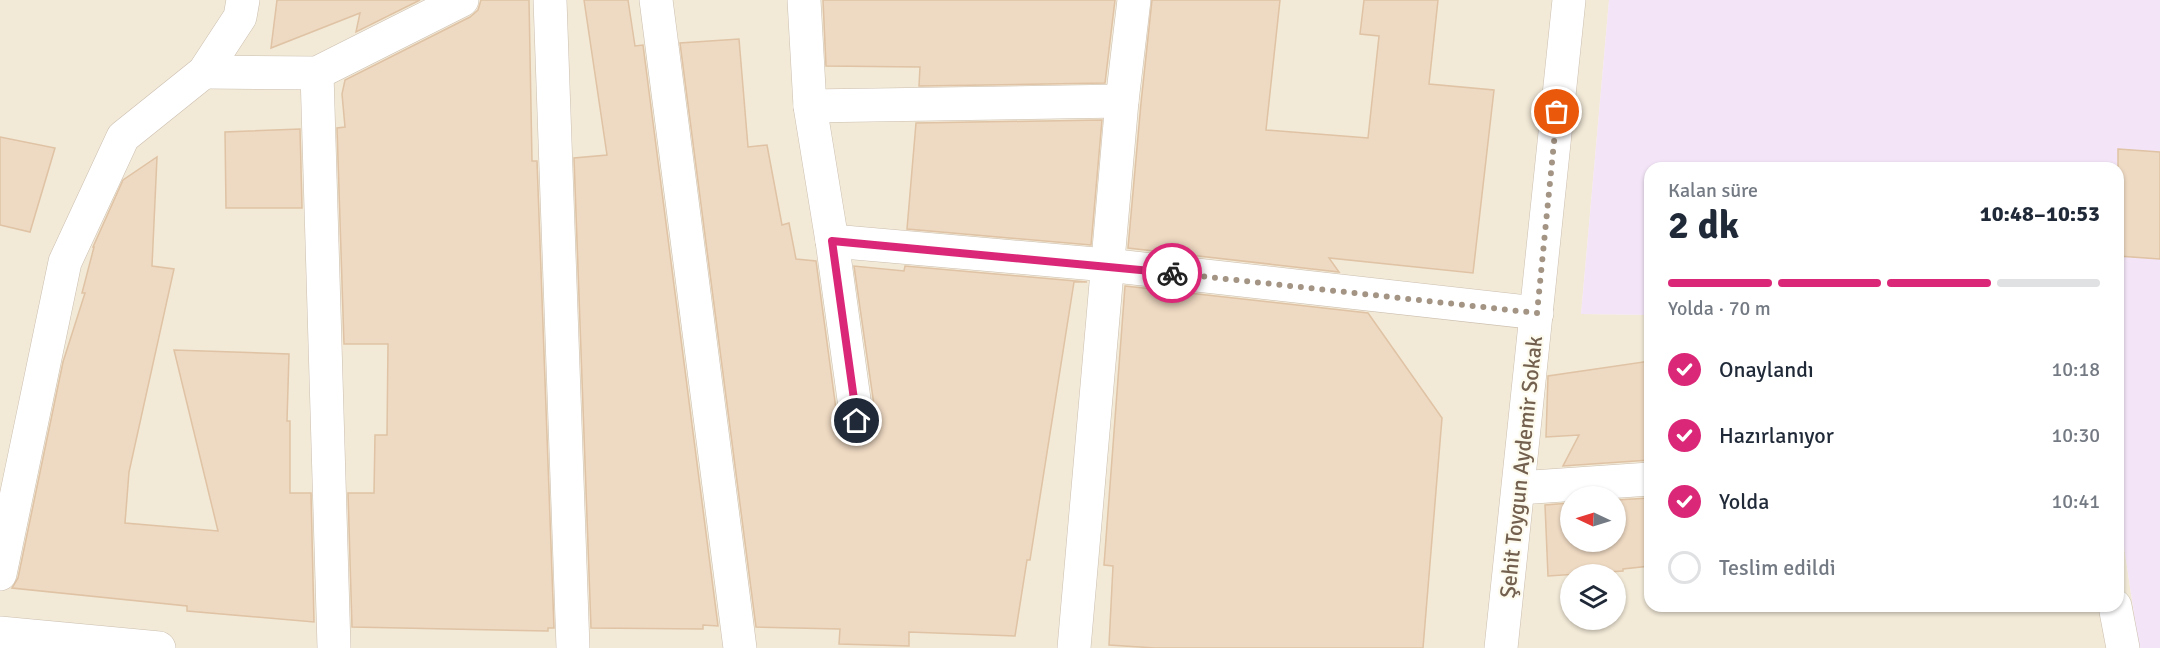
<!DOCTYPE html>
<html lang="tr">
<head>
<meta charset="utf-8">
<style>
  :root { --surface:#fff; --page:#f6f6f7; --text:#1f2937; --muted:#747a83; --line:#e0e1e3; --accent:#db2777 }
  body { margin:0; font-family:Signika,sans-serif; background:var(--page); color:var(--text); height:100vh; display:flex; flex-direction:column; font-size:22px; white-space:nowrap }
  * { box-sizing:border-box; margin:0 }
  p { font-size:20px; color:var(--muted) }
  .icon { flex:none; width:33px; height:33px; fill:none; stroke:currentColor; stroke-width:2; stroke-linecap:round; stroke-linejoin:round }
  .map { position:relative; flex:1; overflow:hidden }
  .panel { position:absolute; left:1644px; top:162px; width:480px; height:450px; display:flex; flex-direction:column; background:var(--surface); border-radius:18px; box-shadow:0 2px 4px #0004 }
  .panel>* { flex:none }
  .needle { width:39px; rotate:274deg }
  .controls { position:absolute; left:1560px; top:486px; display:grid; gap:12px }
  .controls a { display:grid; place-items:center; width:66px; height:66px; border-radius:50%; background:var(--surface); box-shadow:0 2px 4px #0004; font-size:30px }
  .pin { position:absolute; display:grid; place-items:center; width:51px; height:51px; color:#fff; margin:-26px; border:3px solid #fff; border-radius:50%; box-shadow:0 2px 6px #0007 }
  .courier { position:absolute; display:grid; place-items:center; width:60px; height:60px; margin:-30px; border:4px solid #db2777; border-radius:50%; background:#fff; color:#222; box-shadow:0 2px 8px #0007 }
  .head em { font-style:normal; font-weight:700 }
  .head div { display:flex; flex-direction:column-reverse }
  .head { display:flex; align-items:center; justify-content:space-between; height:102px; padding:0 24px }
  h1 { font-size:39px; font-weight:700; line-height:45px }
  .bar { display:grid; grid-template-columns:repeat(4,1fr); gap:9px 6px; align-content:center; height:72px; padding:0 24px }
  .bar i { height:8px; border-radius:4px; background:var(--line) }
  .bar .selected { background:var(--accent) }
  .bar p { grid-column:span 4 }
  ol { padding:0 24px; list-style:none }
  li { display:flex; align-items:center; gap:18px; height:66px }
  li p { margin-inline-start:auto }
  li .icon { padding:6px; border-radius:50%; background:var(--accent); color:#fff; stroke-width:4 }
  li:last-child { color:var(--muted) }
  li i { width:33px; height:33px; border:3px solid var(--line); border-radius:50% }
  .map>svg:first-child { display:block }
  .residential { fill:#f2e9d7; fill-rule:evenodd }
  .education { fill:#f3e5f7 }
  .building { fill:#eed9c2; stroke:#dfc3a4; stroke-width:1.5 }
  .lines { fill:none; stroke-linecap:round; stroke-linejoin:round }
  .street-casing { stroke:#ccbfaf; stroke-width:34 }
  .street { stroke:#fff; stroke-width:33 }
  .done { stroke:#a39484; stroke-width:6; stroke-dasharray:0 10.8 }
  .route { stroke:#db2777; stroke-width:8 }
  .labels { text-anchor:middle; dominant-baseline:central; stroke-width:4.5; stroke-linejoin:round; paint-order:stroke }
  .street-label { font-size:22px; fill:#73604e; stroke:#fdfaee }
</style>
</head>
<body>
<div class="map">
<svg width="2160" height="648" viewBox="0 0 2160 648">
  <rect width="100%" height="100%" fill="#fbf6e8"/>
  <path class="residential" d="M0,0h1609l-28,314 69,1v291h468v-100l21,142h-2139zM1570,496h46v46h-46zM1570,574h46v46h-46z"/>
  <polygon class="education" points="1609,0 2160,0 2160,648 2139,648 2118,506 2118,168 1650,168 1650,315 1581,314"/>
  <g class="building">
    <polygon points="277,0 420,0 356,32 360,13 271,48"/>
    <polygon points="481,0 529,0 532,161 537,161 554,628 548,628 548,631 352,627 348,493 374,493 375,435 387,435 388,344 344,344 337,128 345,127 342,94 345,80 470,17 478,10"/>
    <polygon points="584,0 628,0 635,46 643,45 718,626 703,625 703,629 591,628 574,158 607,155"/>
    <polygon points="823,0 1115,0 1105,83 919,86 920,67 826,66"/>
    <polygon points="1152,0 1280,0 1266,130 1368,138 1379,36 1360,34 1364,0 1438,0 1429,84 1494,90 1473,273 1329,258 1339,272 1128,248 1141,103"/>
    <polygon points="739,39 748,147 767,145 782,225 789,223 796,259 816,261 838,424 842,432 849,438 859,440 868,436 874,429 876,419 854,266 904,271 905,266 1087,282 1074,282 1030,560 1027,560 1015,636 909,632 909,646 839,644 840,629 756,627 680,43"/>
    <polygon points="1102,120 1091,245 907,229 916,123"/>
    <polygon points="300,129 302,208 226,208 225,132"/>
    <polygon points="0,137 55,148 30,232 0,225"/>
    <polygon points="2118,149 2160,152 2160,259 2118,256"/>
    <polygon points="157,157 152,266 174,269 129,472 125,523 218,531 174,350 289,354 287,421 290,421 290,493 311,493 314,622 187,611 187,606 12,588 18,578 63,362 85,293 82,293 94,247 93,247 123,180"/>
    <polygon points="1125,286 1368,313 1442,418 1423,648 1155,648 1109,645 1113,566 1104,565"/>
    <polygon points="1650,361 1650,460 1563,466 1579,435 1546,437 1548,376"/>
    <polygon points="1650,498 1650,566 1623,569 1623,571 1548,576 1545,505 1570,503 1570,542 1616,542 1616,500"/>
  </g>
  <g class="lines">
    <defs>
      <g id="street">
        <polyline points="550,0 573,648"/>
        <polyline points="656,0 740,648"/>
        <polyline points="804,0 810,106 832,241 857,421"/>
        <polyline points="204,72 317,73 462,0"/>
        <polyline points="317,73 334,648"/>
        <polyline points="810,106 1122,101"/>
        <polyline points="832,241 1107,265 1537,313"/>
        <polyline points="1519,488 1650,479"/>
        <polyline points="0,574 65,262 123,137 204,72 240,17 243,0"/>
        <polyline points="2115,606 2123,648"/>
        <polyline points="0,633 159,648"/>
        <polyline points="1074,648 1122,101 1134,0"/>
        <polyline points="1501,648 1569,0"/>
      </g>
    </defs>
    <use href="#street" class="street-casing"/>
    <use href="#street" class="street"/>
  </g>
  <g class="lines">
    <polyline class="done" points="1172,273 1537,313 1557,112"/>
    <polyline class="route" points="857,421 832,241 1172,273"/>
  </g>
  <g class="labels">
    <g class="street-label">
      <text transform="translate(1521 467) rotate(-84)">Şehit Toygun Aydemir Sokak</text>
    </g>
  </g>
</svg>
<div class="controls">
<a><svg class="needle" viewBox="-14 -14 28 28"><path d="M0-13l5 13h-10z" fill="#e53935"/><path d="M0 13l5-13h-10z" fill="#747a83"/></svg></a>
<a><svg class="icon" aria-label="layers" viewBox="0 0 24 24"><path d="M12 4l9 5-9 5-9-5zM3 14l9 5 9-5"/></svg></a>
</div>
<div class="pin" style="left:1557px;top:112px;background:#ea580c"><svg class="icon" aria-label="bag" viewBox="0 0 24 24"><path d="M5 8h14l-1 12H6zM9 8a3 3 0 0 1 6 0"/></svg></div>
<div class="pin" style="left:857px;top:421px;background:#1f2937"><svg class="icon" aria-label="home" viewBox="0 0 24 24"><path d="M3 11l9-7 9 7M6 9v11h12V9"/></svg></div>
<div class="courier" style="left:1172px;top:273px"><svg class="icon" aria-label="bike" viewBox="0 0 24 24"><circle cx="6" cy="16" r="4"/><circle cx="18" cy="16" r="4"/><path d="M6 16l4-8h5l3 8M10 8l3 8H6M13 5h3"/></svg></div>
<section class="panel">
<div class="head"><div><h1>2 dk</h1><p>Kalan süre</p></div><em>10:48–10:53</em></div>
<div class="bar"><i class="selected"></i><i class="selected"></i><i class="selected"></i><i></i><p>Yolda · 70 m</p></div>
<ol>
<li><svg class="icon" aria-label="check" viewBox="0 0 24 24"><path d="M5 12l5 5 9-10"/></svg>Onaylandı<p>10:18</p></li>
<li><svg class="icon" aria-label="check" viewBox="0 0 24 24"><path d="M5 12l5 5 9-10"/></svg>Hazırlanıyor<p>10:30</p></li>
<li><svg class="icon" aria-label="check" viewBox="0 0 24 24"><path d="M5 12l5 5 9-10"/></svg>Yolda<p>10:41</p></li>
<li><i></i>Teslim edildi</li>
</ol>
</section>
</div>
</body>
</html>
